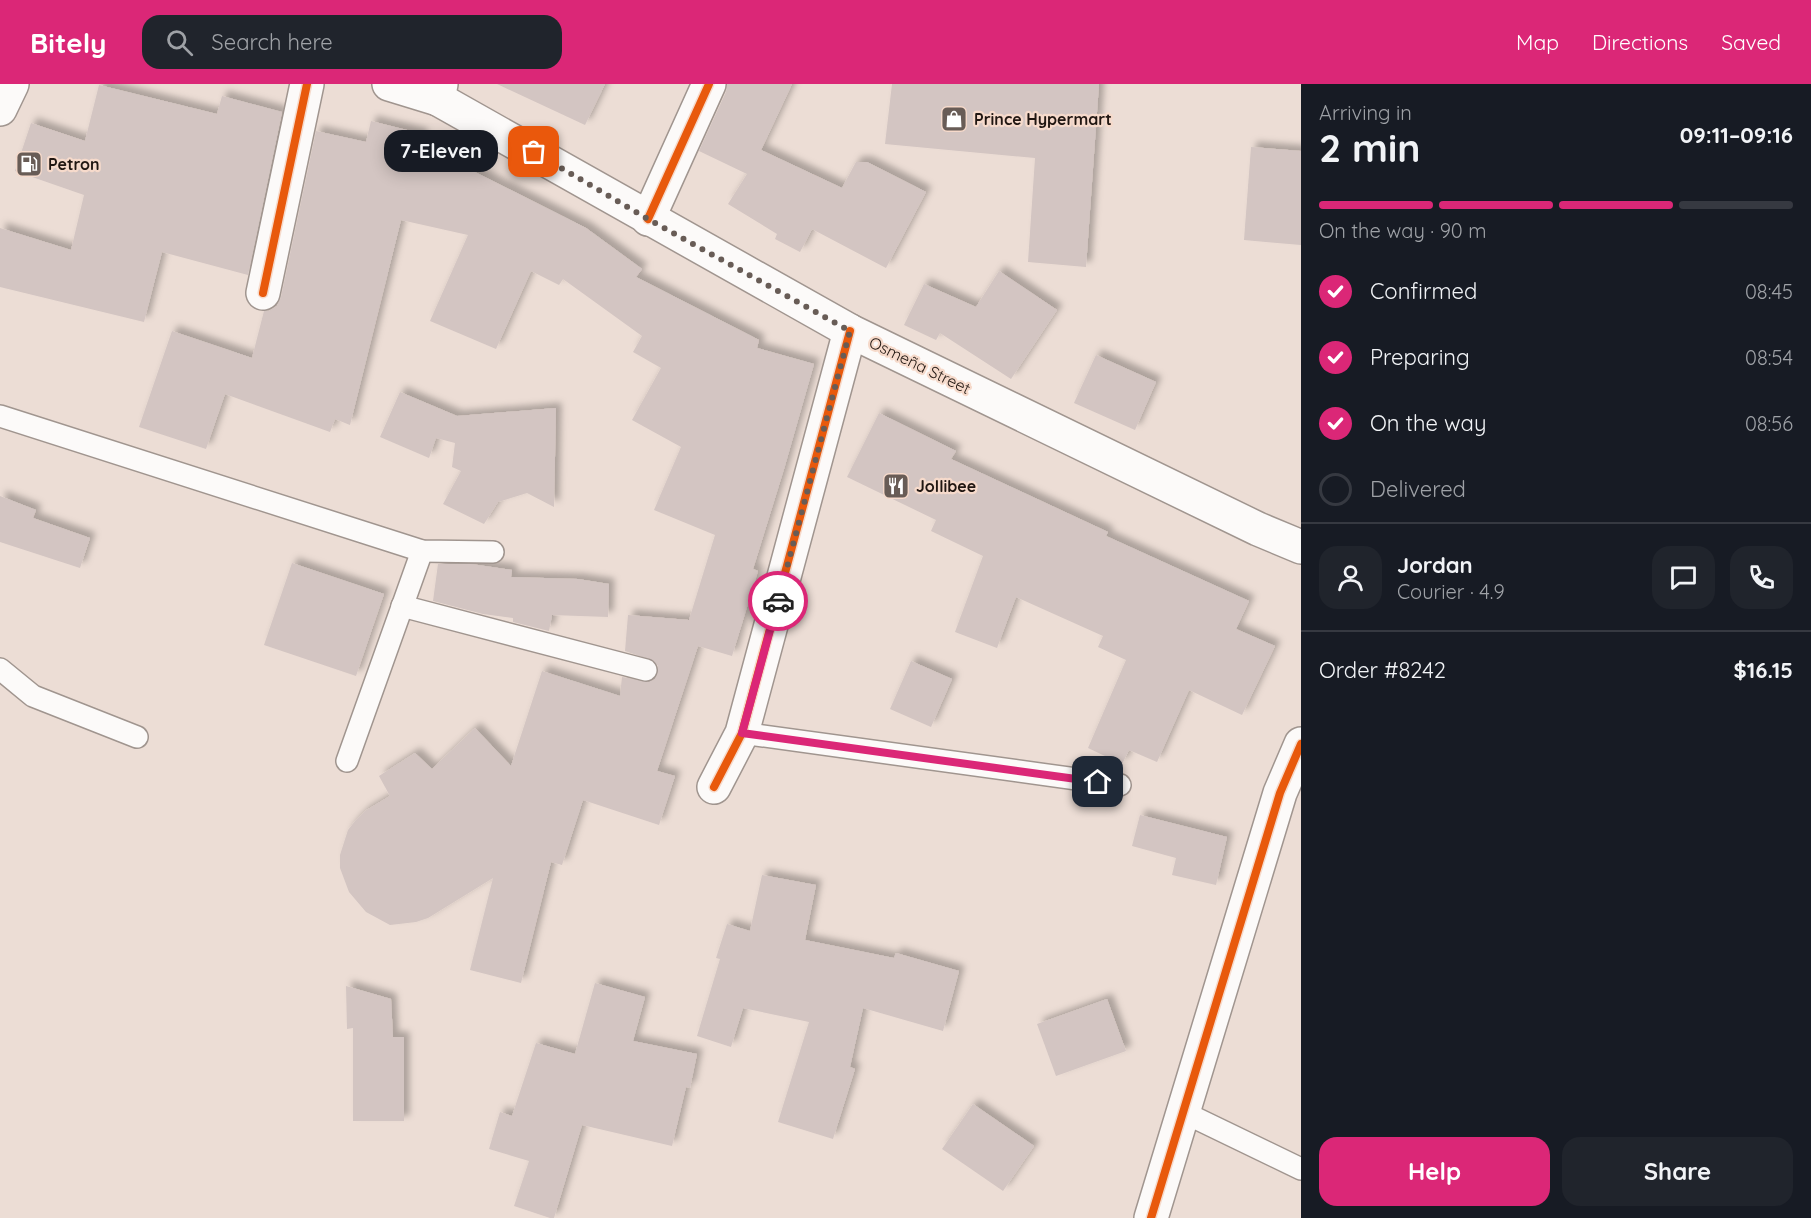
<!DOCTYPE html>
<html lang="en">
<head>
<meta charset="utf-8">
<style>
  :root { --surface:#171b24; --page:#20242c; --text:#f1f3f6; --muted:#9ea1a6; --line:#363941; --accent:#db2777 }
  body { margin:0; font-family:Quicksand,sans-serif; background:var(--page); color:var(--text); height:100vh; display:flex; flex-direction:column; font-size:22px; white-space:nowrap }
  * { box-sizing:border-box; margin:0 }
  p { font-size:20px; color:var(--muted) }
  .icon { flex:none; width:33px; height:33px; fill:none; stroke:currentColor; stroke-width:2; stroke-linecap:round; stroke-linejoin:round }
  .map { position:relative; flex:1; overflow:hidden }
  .panel { display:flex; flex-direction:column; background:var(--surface); width:510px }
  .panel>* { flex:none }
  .pin { position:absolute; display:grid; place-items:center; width:51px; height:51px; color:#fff; margin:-26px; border-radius:12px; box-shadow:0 3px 9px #0006 }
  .courier { position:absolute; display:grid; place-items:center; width:60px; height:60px; margin:-30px; border:4px solid #db2777; border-radius:50%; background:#fff; color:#222; box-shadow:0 2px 8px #0007 }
  .bubble { position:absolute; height:42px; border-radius:18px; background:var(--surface); box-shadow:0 3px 15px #0003; font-size:20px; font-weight:700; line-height:42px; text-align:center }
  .overview em { font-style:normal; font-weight:700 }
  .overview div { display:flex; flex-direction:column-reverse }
  .overview { display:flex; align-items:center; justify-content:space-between; height:102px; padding:0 18px }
  h1 { font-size:39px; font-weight:700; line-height:45px }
  .bar { display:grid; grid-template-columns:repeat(4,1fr); gap:9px 6px; align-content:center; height:72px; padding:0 18px }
  .bar i { height:8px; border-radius:4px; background:var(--line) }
  .bar .current { background:var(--accent) }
  .bar p { grid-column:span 4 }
  .line { display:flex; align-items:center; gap:15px; padding:0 18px; border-top:2px solid var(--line) }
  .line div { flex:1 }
  .round { display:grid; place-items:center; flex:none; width:63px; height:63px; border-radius:18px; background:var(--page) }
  ol { padding:0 18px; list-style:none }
  li { display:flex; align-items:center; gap:18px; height:66px }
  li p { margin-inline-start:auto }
  li .icon { padding:6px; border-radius:50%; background:var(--accent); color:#fff; stroke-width:4 }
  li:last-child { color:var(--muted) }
  li i { width:33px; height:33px; border:3px solid var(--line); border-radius:50% }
  .action { display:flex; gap:12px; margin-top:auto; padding:12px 18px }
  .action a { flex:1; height:69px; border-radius:18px; background:var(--accent); color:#fff; font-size:24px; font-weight:700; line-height:69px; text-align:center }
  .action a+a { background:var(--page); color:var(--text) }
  header { display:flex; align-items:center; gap:36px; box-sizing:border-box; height:84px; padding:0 30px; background:var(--accent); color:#fff }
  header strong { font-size:28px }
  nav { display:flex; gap:33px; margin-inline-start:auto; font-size:21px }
  .search { width:420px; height:54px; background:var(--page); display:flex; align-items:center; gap:15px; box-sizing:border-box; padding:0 21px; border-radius:18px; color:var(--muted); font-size:22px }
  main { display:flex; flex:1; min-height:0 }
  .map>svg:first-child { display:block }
  .building { fill:#d3c5c2; filter:url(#shadow) }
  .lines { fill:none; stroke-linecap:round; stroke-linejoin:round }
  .lane-casing { stroke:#a0958f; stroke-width:24 }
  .street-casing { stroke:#a0958f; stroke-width:36 }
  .secondary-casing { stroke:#a0958f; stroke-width:36 }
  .primary-casing { stroke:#a0958f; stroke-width:36 }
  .lane { stroke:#fcfaf9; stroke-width:21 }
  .street { stroke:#fcfaf9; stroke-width:33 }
  .secondary { stroke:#fcfaf9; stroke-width:33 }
  .primary { stroke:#fcfaf9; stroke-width:33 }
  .cycleway-casing { stroke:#f6dacb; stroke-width:11 }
  .cycleway { stroke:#e8590c; stroke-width:8 }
  .done { stroke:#685c56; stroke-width:6; stroke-dasharray:0 10.8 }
  .route { stroke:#db2777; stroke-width:8 }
  .labels { text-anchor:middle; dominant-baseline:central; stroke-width:4.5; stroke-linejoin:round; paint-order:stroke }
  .poi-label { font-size:16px; font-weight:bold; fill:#211712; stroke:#f6dacb; text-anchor:start }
  .street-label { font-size:16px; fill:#211712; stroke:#f6dacb }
</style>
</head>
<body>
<header>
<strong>Bitely</strong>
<div class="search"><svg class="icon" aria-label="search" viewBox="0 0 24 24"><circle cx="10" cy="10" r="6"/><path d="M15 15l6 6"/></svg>Search here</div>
<nav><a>Map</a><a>Directions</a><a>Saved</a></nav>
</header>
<main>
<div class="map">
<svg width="1301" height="1134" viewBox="0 0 1301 1134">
  <defs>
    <filter id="shadow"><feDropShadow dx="5.5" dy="-5.5" stdDeviation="3" flood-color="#0004"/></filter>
  </defs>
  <rect width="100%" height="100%" fill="#ecddd5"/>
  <g class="building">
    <polygon points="497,0 605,0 585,41"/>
    <polygon points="727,0 792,0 761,66 842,104 856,78 867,78 926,108 886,184 812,145 800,168 775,155 777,150 728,120 747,90 699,67 726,8"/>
    <polygon points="892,0 1099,0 1086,183 1028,178 1035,74 885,60"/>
    <polygon points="99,1 217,30 222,12 282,28 248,191 162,168 144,238 0,203 0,144 71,166 84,111 15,87 31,39 85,57"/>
    <polygon points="371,37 423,50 418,70 461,81 586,144 642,185 636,193 759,256 757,264 814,280 784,385 753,485 758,487 732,572 698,562 657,687 675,692 659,741 583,716 562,781 551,778 521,899 470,886 493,794 428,834 416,838 390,841 366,828 349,808 340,784 340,771 348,746 356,736 365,727 390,712 379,692 415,669 432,685 475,644 511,682 542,587 620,612 622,593 649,598 655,595 658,589 658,582 654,577 625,567 628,531 689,536 715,451 654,426 681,363 632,336 661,284 633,268 642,252 563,195 559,201 531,187 496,265 430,237 468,151 401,136 350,341 335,335 330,348 225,310 206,365 139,343 172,247 252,274 264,227 269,227 277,222 281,213 316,47 366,58"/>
    <polygon points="1251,63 1301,67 1301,161 1244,156"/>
    <polygon points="999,187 1057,226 1011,295 940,249 936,256 904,241 924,200 976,223"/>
    <polygon points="1096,271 1156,298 1135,346 1074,319"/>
    <polygon points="400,308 457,332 556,324 554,423 527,409 498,418 484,440 443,420 461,387 452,383 455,359 436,354 429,374 380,353"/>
    <polygon points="879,329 956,367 951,375 1108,448 1106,452 1249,517 1236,545 1275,562 1242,631 1189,606 1157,678 1129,666 1122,680 1088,664 1126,576 1098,563 1103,552 1016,513 997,564 955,548 983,472 931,447 936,436 847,393"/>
    <polygon points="0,412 36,426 33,434 90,454 80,484 0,458"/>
    <polygon points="292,479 384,510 356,592 264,561"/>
    <polygon points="438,480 471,480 512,486 511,493 578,495 609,500 608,533 552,531 549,547 513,538 513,534 483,530 433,517"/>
    <polygon points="911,577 952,595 931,643 890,625"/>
    <polygon points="1140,731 1227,753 1216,801 1172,791 1176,774 1132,762"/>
    <polygon points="762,791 816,801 805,856 894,874 896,869 959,887 943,947 863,924 850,983 855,985 833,1055 778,1038 809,938 743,924 731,963 697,952 720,875 716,874 727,840 750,847"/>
    <polygon points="595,899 645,913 633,957 697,970 690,1004 686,1003 672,1062 582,1041 554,1134 550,1134 514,1122 529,1077 489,1065 500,1028 512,1032 536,959 575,970"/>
    <polygon points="346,902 391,915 393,953 404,953 404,1037 353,1037 353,944 347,945"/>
    <polygon points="1107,915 1126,967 1056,992 1037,940"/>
    <polygon points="973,1020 1034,1062 1003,1107 942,1065"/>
  </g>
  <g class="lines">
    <defs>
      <g id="lane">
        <polyline points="0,332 422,467 493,468"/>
        <polyline points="402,522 646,586"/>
        <polyline points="0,585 33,612 137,653"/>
        <polyline points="742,649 1120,701"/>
        <polyline points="347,677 422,467"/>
        <polyline points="1183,1028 1301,1085"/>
      </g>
      <g id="street">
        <polyline points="648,135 709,0"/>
        <polyline points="263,209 307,0"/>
        <polyline points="714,703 742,649 850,247"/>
      </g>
      <g id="secondary">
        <polyline points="389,0 438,15 441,0"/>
        <polyline points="0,25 12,0"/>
        <polyline points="1151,1134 1280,709 1301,660"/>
      </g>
      <polyline id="primary" points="438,15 850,247 1258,445 1301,463"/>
    </defs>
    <use href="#lane" class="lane-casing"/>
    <use href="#street" class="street-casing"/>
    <use href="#secondary" class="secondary-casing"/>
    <use href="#primary" class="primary-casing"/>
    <use href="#lane" class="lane"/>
    <use href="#street" class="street"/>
    <use href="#secondary" class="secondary"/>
    <use href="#primary" class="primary"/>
    <defs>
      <g id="cycleway">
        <polyline points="648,135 709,0"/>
        <polyline points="263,209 307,0"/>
        <polyline points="714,703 742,649 850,247"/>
        <polyline points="1151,1134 1280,709 1301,660"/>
      </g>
    </defs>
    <use href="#cycleway" class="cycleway-casing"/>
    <use href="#cycleway" class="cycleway"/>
  </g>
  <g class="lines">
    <polyline class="done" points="534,68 648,135 850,247 778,517"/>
    <polyline class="route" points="778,517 742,649 1098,698"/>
  </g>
  <defs>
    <symbol id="shop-square" viewBox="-11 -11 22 22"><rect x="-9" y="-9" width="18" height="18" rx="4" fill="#685c56" stroke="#f6dacb"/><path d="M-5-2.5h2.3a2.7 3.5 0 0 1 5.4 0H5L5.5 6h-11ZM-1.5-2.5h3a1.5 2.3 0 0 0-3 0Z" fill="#fff"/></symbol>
    <symbol id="fuel-square" viewBox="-11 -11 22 22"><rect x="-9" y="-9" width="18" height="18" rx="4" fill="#685c56" stroke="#f6dacb"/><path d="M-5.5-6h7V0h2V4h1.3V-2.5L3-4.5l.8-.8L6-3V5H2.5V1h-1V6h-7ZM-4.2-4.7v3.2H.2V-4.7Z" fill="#fff"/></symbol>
    <symbol id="restaurant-square" viewBox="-11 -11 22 22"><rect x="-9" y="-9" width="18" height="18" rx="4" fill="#685c56" stroke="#f6dacb"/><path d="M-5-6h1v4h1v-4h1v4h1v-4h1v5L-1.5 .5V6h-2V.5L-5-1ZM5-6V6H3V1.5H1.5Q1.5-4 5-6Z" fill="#fff"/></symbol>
  </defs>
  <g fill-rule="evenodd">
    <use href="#shop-square" x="939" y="20" width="30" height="30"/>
    <use href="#fuel-square" x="14" y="65" width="30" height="30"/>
    <use href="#restaurant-square" x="881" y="387" width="30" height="30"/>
  </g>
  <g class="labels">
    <g class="poi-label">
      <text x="974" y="35">Prince Hypermart</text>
      <text x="48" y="80">Petron</text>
      <text x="916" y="402">Jollibee</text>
    </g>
    <g class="street-label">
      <text transform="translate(920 281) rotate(26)">Osmeña Street</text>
    </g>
  </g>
</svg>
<div class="pin" style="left:534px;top:68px;background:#ea580c"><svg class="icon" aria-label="bag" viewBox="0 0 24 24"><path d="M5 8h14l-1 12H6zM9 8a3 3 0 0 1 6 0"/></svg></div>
<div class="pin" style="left:1098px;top:698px;background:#1f2937"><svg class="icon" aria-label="home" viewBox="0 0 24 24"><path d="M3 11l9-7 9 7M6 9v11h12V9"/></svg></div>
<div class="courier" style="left:778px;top:517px"><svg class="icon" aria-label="car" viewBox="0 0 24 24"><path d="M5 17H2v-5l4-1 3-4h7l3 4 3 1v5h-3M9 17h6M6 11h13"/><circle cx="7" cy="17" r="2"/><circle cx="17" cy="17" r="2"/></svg></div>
<div class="bubble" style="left:384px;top:46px;width:114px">7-Eleven</div>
</div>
<section class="panel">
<div class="overview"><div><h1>2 min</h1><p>Arriving in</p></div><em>09:11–09:16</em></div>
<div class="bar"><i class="current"></i><i class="current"></i><i class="current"></i><i></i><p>On the way · 90 m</p></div>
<ol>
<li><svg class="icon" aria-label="check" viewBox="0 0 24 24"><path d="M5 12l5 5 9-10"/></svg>Confirmed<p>08:45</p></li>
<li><svg class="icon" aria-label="check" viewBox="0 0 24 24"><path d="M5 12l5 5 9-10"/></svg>Preparing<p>08:54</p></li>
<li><svg class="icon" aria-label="check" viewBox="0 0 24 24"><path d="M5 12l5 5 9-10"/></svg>On the way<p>08:56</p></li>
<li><i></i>Delivered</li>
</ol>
<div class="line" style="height:108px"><a class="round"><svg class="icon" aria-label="person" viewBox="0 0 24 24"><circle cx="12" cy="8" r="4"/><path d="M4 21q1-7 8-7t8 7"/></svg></a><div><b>Jordan</b><p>Courier · 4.9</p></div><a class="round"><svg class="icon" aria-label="chat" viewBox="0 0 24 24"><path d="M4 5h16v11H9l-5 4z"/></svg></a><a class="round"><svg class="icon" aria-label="phone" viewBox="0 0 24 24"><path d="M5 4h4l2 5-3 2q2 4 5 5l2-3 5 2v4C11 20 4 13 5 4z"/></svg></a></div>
<div class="line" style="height:78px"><div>Order #8242</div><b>$16.15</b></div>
<div class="action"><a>Help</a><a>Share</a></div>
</section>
</main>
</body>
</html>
